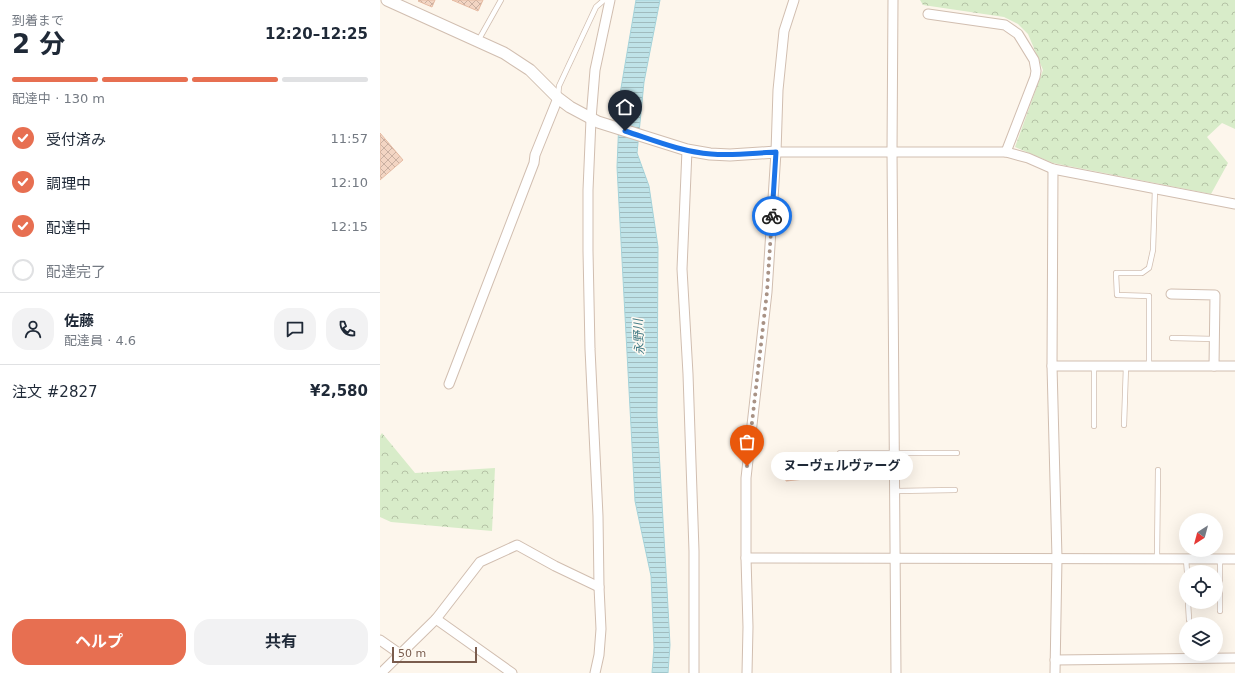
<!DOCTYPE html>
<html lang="ja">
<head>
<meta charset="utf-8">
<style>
  :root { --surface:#fff; --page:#f2f2f3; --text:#1f2937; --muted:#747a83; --line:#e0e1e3; --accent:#e76f51 }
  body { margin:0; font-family:"DejaVu Sans","Noto Sans JP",sans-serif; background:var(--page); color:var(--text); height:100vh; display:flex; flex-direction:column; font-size:15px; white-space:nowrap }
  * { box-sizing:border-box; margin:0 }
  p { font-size:13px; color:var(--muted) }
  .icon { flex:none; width:22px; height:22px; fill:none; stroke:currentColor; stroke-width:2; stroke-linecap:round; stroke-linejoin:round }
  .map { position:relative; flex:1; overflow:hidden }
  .panel { display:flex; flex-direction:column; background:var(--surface); width:380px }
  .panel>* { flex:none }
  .needle { width:26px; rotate:216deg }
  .tools { position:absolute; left:799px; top:513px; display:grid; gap:8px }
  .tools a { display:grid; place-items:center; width:44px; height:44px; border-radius:50%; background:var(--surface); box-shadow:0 4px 16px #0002; font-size:20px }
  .scale { position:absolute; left:12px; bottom:10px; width:85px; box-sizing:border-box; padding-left:4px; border:2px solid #7a5c4d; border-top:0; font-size:11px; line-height:14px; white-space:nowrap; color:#7a5c4d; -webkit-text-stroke:3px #fffaf3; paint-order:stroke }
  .pin { position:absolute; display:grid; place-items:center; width:34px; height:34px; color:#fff; margin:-41px -17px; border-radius:50% 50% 50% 0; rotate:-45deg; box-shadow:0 0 4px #0007 }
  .pin .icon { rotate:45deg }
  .courier { position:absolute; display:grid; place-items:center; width:40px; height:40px; margin:-20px; border:3px solid #1a73e8; border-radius:50%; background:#fff; color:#222; box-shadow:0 1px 5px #0007 }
  .bubble { position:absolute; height:28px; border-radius:14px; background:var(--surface); box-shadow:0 4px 16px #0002; font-size:13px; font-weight:700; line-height:28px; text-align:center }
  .overview em { font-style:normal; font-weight:700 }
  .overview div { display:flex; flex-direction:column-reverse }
  .overview { display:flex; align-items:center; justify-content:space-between; height:68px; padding:0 12px }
  h1 { font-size:26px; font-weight:700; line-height:30px }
  .bar { display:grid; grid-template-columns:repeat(4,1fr); gap:6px 4px; align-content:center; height:48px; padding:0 12px }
  .bar i { height:5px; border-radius:3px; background:var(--line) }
  .bar .current { background:var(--accent) }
  .bar p { grid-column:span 4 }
  .line { display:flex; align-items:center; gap:10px; padding:0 12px; border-top:1px solid var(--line) }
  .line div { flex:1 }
  .round { display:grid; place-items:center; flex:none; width:42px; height:42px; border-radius:16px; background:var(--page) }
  ol { padding:0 12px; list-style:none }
  li { display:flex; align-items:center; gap:12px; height:44px }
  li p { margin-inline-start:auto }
  li .icon { padding:4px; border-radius:50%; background:var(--accent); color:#fff; stroke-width:4 }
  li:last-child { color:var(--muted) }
  li i { width:22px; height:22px; border:2px solid var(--line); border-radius:50% }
  .cta { display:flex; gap:8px; margin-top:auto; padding:8px 12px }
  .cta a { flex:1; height:46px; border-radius:16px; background:var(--accent); color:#fff; font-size:16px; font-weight:700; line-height:46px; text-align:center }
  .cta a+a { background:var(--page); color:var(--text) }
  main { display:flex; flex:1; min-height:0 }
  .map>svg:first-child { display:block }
  .forest { fill:url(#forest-crowns) }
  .water { fill:url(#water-rules); stroke:#a5d3da }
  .building { fill:url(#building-cross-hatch); stroke:#e6bba3 }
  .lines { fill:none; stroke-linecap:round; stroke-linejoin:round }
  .service-casing { stroke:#d1beb0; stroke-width:6 }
  .minor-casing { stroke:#d1beb0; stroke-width:11 }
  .tertiary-casing { stroke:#d1beb0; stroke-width:13 }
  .service { stroke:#fff; stroke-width:4.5 }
  .minor { stroke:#fff; stroke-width:9 }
  .tertiary { stroke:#fff; stroke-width:11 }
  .done { stroke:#a89285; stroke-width:4; stroke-dasharray:0 7.2 }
  .route { stroke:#1a73e8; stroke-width:5 }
  .labels { text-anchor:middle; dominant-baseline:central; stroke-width:3; stroke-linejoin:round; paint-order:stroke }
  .water-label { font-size:12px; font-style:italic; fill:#437c86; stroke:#fffaf3 }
</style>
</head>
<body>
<main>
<section class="panel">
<div class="overview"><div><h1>2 分</h1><p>到着まで</p></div><em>12:20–12:25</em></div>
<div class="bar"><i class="current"></i><i class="current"></i><i class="current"></i><i></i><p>配達中 · 130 m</p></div>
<ol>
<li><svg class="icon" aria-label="check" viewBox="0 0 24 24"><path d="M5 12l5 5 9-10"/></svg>受付済み<p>11:57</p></li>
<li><svg class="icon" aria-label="check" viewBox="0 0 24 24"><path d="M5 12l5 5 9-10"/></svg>調理中<p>12:10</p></li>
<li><svg class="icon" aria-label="check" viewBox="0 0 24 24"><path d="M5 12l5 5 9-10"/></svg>配達中<p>12:15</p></li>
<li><i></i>配達完了</li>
</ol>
<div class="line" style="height:72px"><a class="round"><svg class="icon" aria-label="person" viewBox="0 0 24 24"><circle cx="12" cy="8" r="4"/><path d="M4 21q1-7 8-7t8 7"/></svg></a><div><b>佐藤</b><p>配達員 · 4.6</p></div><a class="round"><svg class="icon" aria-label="chat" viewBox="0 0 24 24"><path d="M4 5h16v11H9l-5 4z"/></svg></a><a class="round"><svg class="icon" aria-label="phone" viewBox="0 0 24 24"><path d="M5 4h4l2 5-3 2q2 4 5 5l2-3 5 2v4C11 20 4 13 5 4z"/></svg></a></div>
<div class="line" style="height:52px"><div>注文 #2827</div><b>¥2,580</b></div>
<div class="cta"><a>ヘルプ</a><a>共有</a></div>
</section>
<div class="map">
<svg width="855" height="673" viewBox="0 0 855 673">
  <defs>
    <pattern id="forest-crowns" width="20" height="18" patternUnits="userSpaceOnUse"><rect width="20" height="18" fill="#d8ecc9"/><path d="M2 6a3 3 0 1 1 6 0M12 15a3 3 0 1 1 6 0" fill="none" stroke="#b4c2a5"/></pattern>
    <pattern id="water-rules" width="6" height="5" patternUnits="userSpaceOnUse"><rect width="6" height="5" fill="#bfe3e8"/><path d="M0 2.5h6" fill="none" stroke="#a0bbbe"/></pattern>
    <pattern id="building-cross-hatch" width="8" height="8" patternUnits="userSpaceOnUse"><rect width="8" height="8" fill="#f3d5c3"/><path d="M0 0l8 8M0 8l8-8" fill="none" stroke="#cab0a1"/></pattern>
  </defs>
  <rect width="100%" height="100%" fill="#fdf6ec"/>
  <g class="forest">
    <polygon points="540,0 855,0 855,129 842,123 827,137 848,163 831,194 673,163 635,147 663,70 648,34 638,24 624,17 543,5"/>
    <polygon points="2,433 35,473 115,468 112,531 11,522 0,517 0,436"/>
  </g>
  <polygon class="water" points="256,0 280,0 264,82 257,153 269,186 278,247 277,416 287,589 290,645 288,673 272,673 274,647 271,576 255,501 237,167 240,94"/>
  <g class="building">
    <polygon points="39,0 55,0 52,7 38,1"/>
    <polygon points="72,0 103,0 98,11"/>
    <polygon points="0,133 23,160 0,180"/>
    <polygon points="423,455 425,479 406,481 404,456"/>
  </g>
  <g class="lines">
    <defs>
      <g id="service">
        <polyline points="98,41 121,0"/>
        <polyline points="178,96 179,86 216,7 224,0"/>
        <polyline points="792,338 835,339"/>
        <polyline points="769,365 769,296 737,295 736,273 762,273 769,268 773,250 775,189"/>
        <polyline points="744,425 746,366"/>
        <polyline points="714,426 714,366"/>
        <polyline points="460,453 577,453"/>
        <polyline points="516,491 575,490"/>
        <polyline points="777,558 778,470"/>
        <polyline points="806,559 807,572"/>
        <polyline points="808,602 809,620"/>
        <polyline points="840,611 840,559"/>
      </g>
      <g id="minor">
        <polyline points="513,0 512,151 516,673"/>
        <polyline points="548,14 625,25 638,34 654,60 656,71 655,77 626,152"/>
        <polyline points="307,150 302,269 308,374 314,551 314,673"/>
        <polyline points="396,152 626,152 648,158 673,169 855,204"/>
        <polyline points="673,169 672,366 677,558 675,673"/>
        <polyline points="791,294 835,295 834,366"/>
        <polyline points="672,366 855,366"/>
        <polyline points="69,384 154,163 155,155 178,98"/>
        <polyline points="366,558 855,559"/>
        <polyline points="56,619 132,673"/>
        <polyline points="0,640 20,654"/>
        <polyline points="675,660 855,658"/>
        <polyline points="1,673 56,619 100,562 137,545 175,566 219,587"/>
        <polyline points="215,673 219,655 221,629 219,587 218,516 210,349 208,251 208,190 211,119 215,70 230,0"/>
        <polyline points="367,673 368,627 366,558 366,478 387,292 396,152 398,90 404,31 414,0"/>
      </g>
      <polyline id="tertiary" points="7,0 124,53 150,70 178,98 190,107 218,122 307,150 330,154 350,155 396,152"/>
    </defs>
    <use href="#service" class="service-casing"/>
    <use href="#minor" class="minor-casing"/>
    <use href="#tertiary" class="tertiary-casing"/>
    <use href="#service" class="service"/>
    <use href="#minor" class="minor"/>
    <use href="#tertiary" class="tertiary"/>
  </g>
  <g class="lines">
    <polyline class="done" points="367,466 387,292 392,216"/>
    <path class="route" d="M245,131c28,9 57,21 86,23 22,2 43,-1 65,-2l-4,64"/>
  </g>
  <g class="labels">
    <g class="water-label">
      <text transform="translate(259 337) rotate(-93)">永野川</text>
    </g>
  </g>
</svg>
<div class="tools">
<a><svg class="needle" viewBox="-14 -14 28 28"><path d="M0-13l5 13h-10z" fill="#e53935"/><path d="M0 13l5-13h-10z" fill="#747a83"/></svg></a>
<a><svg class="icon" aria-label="locate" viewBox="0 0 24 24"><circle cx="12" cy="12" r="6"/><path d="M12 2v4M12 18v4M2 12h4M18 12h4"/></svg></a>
<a><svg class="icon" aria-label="layers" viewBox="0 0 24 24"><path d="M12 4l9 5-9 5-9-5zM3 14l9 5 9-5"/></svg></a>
</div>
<div class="scale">50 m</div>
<div class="pin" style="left:367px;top:466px;background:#ea580c"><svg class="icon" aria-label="bag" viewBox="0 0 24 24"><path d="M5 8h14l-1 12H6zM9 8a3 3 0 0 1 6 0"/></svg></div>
<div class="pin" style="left:245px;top:131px;background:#1f2937"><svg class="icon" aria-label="home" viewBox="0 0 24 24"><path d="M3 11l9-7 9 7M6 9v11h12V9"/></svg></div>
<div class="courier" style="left:392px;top:216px"><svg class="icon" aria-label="bike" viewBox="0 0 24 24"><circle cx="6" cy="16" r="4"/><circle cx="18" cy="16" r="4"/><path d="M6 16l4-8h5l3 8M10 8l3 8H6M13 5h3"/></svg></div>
<div class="bubble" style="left:391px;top:452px;width:142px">ヌーヴェルヴァーグ</div>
</div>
</main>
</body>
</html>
